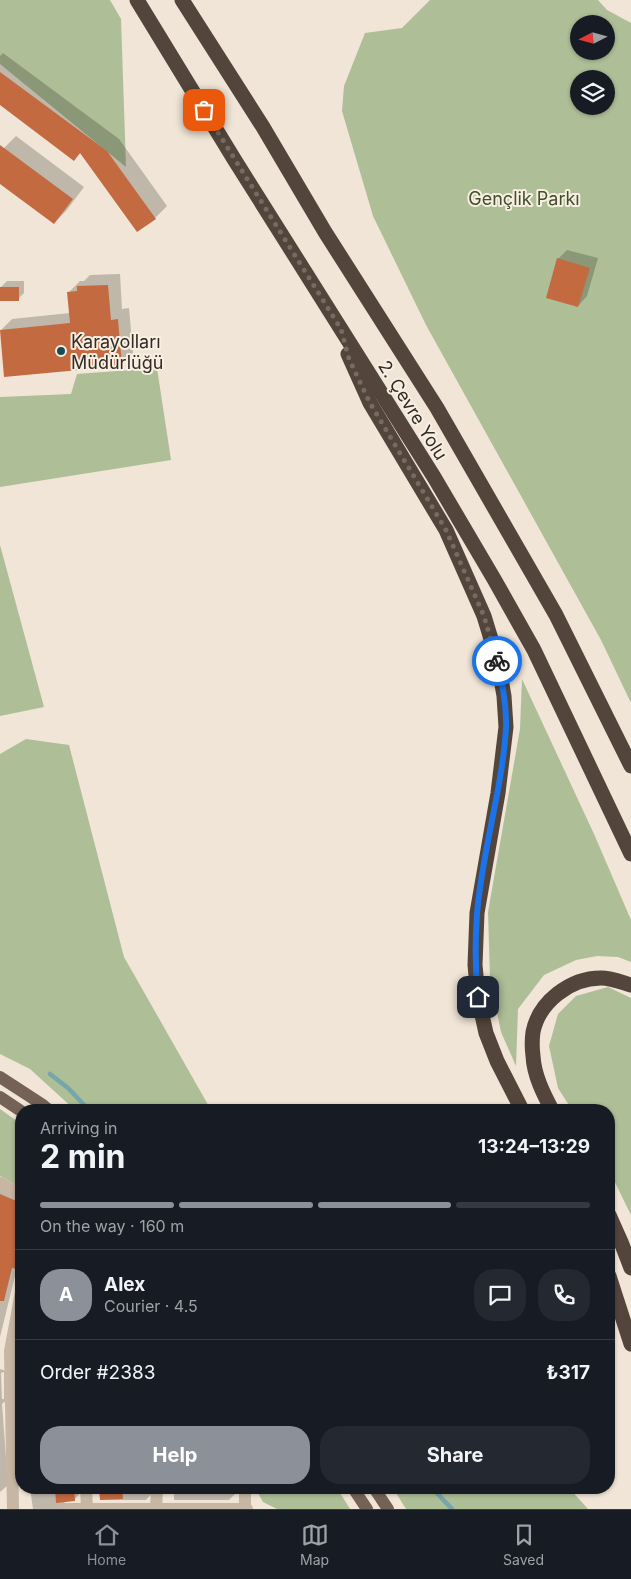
<!DOCTYPE html>
<html lang="en">
<head>
<meta charset="utf-8">
<style>
  :root { --surface:#171b24; --page:#242831; --text:#f1f3f6; --muted:#9ea1a6; --line:#363941; --accent:#8c9099 }
  body { margin:0; font-family:Inter,sans-serif; background:var(--page); color:var(--text); height:100vh; display:flex; flex-direction:column; font-size:19px; white-space:nowrap }
  * { box-sizing:border-box; margin:0 }
  p { font-size:16px; color:var(--muted) }
  .icon { flex:none; width:28px; height:28px; fill:none; stroke:currentColor; stroke-width:2; stroke-linecap:round; stroke-linejoin:round }
  .map { position:relative; flex:1; overflow:hidden }
  .drawer { position:absolute; left:15px; top:1104px; width:600px; height:390px; display:flex; flex-direction:column; background:var(--surface); border-radius:20px; box-shadow:0 1px 4px #0004 }
  .drawer>* { flex:none }
  .needle { width:32px; rotate:264deg }
  .buttons { position:absolute; left:570px; top:15px; display:grid; gap:10px }
  .buttons a { display:grid; place-items:center; width:45px; height:45px; border-radius:50%; background:var(--surface); box-shadow:0 1px 4px #0004; font-size:25px }
  .pin { position:absolute; display:grid; place-items:center; width:42px; height:42px; color:#fff; margin:-21px; border-radius:10px; box-shadow:0 2px 8px #0006 }
  .courier { position:absolute; display:grid; place-items:center; width:50px; height:50px; margin:-25px; border:4px solid #1a73e8; border-radius:50%; background:#fff; color:#222; box-shadow:0 1px 6px #0007 }
  .overview em { font-style:normal; font-weight:700 }
  .overview div { display:flex; flex-direction:column-reverse }
  .overview { display:flex; align-items:center; justify-content:space-between; height:85px; padding:0 25px }
  h1 { font-size:32px; font-weight:700; line-height:38px }
  .bar { display:grid; grid-template-columns:repeat(4,1fr); gap:8px 5px; align-content:center; height:60px; padding:0 25px }
  .bar i { height:6px; border-radius:4px; background:var(--line) }
  .bar .active { background:var(--accent) }
  .bar p { grid-column:span 4 }
  .line { display:flex; align-items:center; gap:12px; padding:0 25px; border-top:1px solid var(--line) }
  .line div { flex:1 }
  .round { display:grid; place-items:center; flex:none; width:52px; height:52px; border-radius:20px; background:var(--page) }
  .primary-button { display:flex; gap:10px; margin-top:auto; padding:10px 25px }
  .primary-button a { flex:1; height:58px; border-radius:20px; background:var(--accent); color:#fff; font-size:20px; font-weight:700; line-height:58px; text-align:center }
  .primary-button a+a { background:var(--page); color:var(--text) }
  .tab-bar { display:flex; justify-content:space-around; align-items:center; height:70px; border-top:1px solid var(--line); background:var(--surface); font-size:14px; color:var(--muted) }
  .tab-bar a { display:grid; justify-items:center; gap:2px }
  .tab-bar .active { color:var(--accent) }
  .map>svg:first-child { display:block }
  .green { fill:#aebe97; fill-rule:evenodd }
  .shadow { fill:#0003; fill-rule:evenodd }
  .lines { fill:none; stroke-linecap:round; stroke-linejoin:round }
  .stream { stroke:#76a5ab; stroke-width:4.5 }
  .building { fill:#c36a41 }
  .minor { stroke:#c7b6a3; stroke-width:12 }
  .major { stroke:#746256; stroke-width:12 }
  .highway { stroke:#53453c; stroke-width:15 }
  .done { stroke:#746b63; stroke-width:5; stroke-dasharray:0 9 }
  .route { stroke:#1a73e8; stroke-width:6 }
  .poi-dot { fill:#1c4a52; stroke:#f8efe2; stroke-width:2 }
  .labels { text-anchor:middle; dominant-baseline:central; stroke-width:4; stroke-linejoin:round; paint-order:stroke }
  .park-label { font-size:18px; fill:#3f4f29; stroke:#f8efe2 }
  .poi-label { font-size:18px; fill:#322a25; stroke:#f8efe2; text-anchor:start }
  .street-label { font-size:18px; fill:#322a25; stroke:#f8efe2 }
</style>
</head>
<body>
<div class="map">
<svg width="631" height="1509" viewBox="0 0 631 1509">
  <rect width="100%" height="100%" fill="#f0e5d6"/>
  <g class="green">
    <polygon points="0,0 110,0 121,19 126,167 0,64"/>
    <path d="M430,0h168l9,10 24,13v680l-30,-63 -175,-315 -53,-109 -31,-105 2,-25 21,-53 37,-5zM579,24h27v27h-27zM579,79h27v27h-27z"/>
    <polygon points="157,368 171,460 0,487 0,397 71,394 77,374"/>
    <polygon points="0,545 44,707 0,716"/>
    <polygon points="522,679 594,834 631,920 631,962 618,957 597,956 576,960 544,975 518,1009 516,1066 501,1032 490,979 488,912 520,729"/>
    <polygon points="26,739 69,745 124,957 211,1110 75,1110 30,1069 0,1054 0,754"/>
    <polygon points="608,987 631,998 631,1215 609,1170 609,1110 572,1110 558,1088 549,1046 558,1014 576,996"/>
    <polygon points="0,1109 21,1124 21,1188 0,1176"/>
    <polygon points="259,1488 337,1488 350,1509 277,1509 263,1502 258,1493"/>
    <polygon points="393,1488 569,1488 588,1509 406,1509"/>
  </g>
  <g class="shadow">
    <polygon points="3,53 119,139 167,206 155,218 81,152 74,159 0,104 0,56"/>
    <polygon points="16,136 84,187 66,211 54,223 0,183 0,152"/>
    <polygon points="567,250 598,258 587,296 578,306 558,259"/>
    <polygon points="120,274 122,309 129,308 133,353 122,365 1,330 12,319 70,313 68,293 80,281 84,281 90,275"/>
    <polygon points="7,281 24,281 24,293 18,299 1,287"/>
    <polygon points="0,1182 21,1194 21,1278 15,1276 0,1337"/>
    <polygon points="21,1342 21,1450 19,1352"/>
    <path d="M0,1369l9,3 1,25 -8,7 6,81 -8,7zM4,1372v27h-2l-1,-26z"/>
    <polygon points="30,1488 81,1488 81,1492 74,1500 64,1500 65,1505 68,1509 33,1509"/>
    <polygon points="101,1488 153,1488 153,1492 146,1500 101,1500"/>
    <polygon points="174,1488 237,1488 238,1491 229,1500 174,1500"/>
  </g>
  <g class="lines">
    <g class="stream">
      <polyline points="50,1074 68,1088 89,1110"/>
      <polyline points="432,1488 452,1509"/>
    </g>
  </g>
  <g class="building">
    <polygon points="0,72 107,151 156,219 137,232 80,153 74,161 0,105"/>
    <polygon points="0,145 73,199 54,224 0,184"/>
    <polygon points="557,258 590,268 578,307 546,298"/>
    <polygon points="108,285 111,320 118,319 122,366 4,377 0,330 70,323 67,292 77,291 77,286"/>
    <rect x="0" y="287" width="19" height="14"/>
    <polygon points="0,1194 21,1203 21,1259 18,1269 12,1268 4,1301 0,1301"/>
    <polygon points="55,1488 74,1488 75,1501 56,1503"/>
    <polygon points="99,1488 122,1488 123,1499 100,1500"/>
  </g>
  <g class="lines">
    <g class="minor">
      <polyline points="0,1183 21,1195"/>
      <polyline points="86,1488 87,1509"/>
      <polyline points="245,1488 245,1509"/>
      <polyline points="13,1509 10,1351 21,1292"/>
      <polyline points="65,1509 247,1509"/>
      <polyline points="156,1509 157,1488"/>
    </g>
    <g class="major">
      <polyline points="0,1077 43,1105 49,1110"/>
      <polyline points="0,1097 21,1111"/>
      <polyline points="353,1488 367,1509"/>
      <polyline points="374,1488 388,1509"/>
    </g>
    <g class="highway">
      <polyline points="137,0 234,159 434,477 494,579 534,650 631,854"/>
      <polyline points="182,0 263,127 325,232 437,408 556,615 631,766"/>
      <polyline points="348,354 370,403 446,530 484,616 498,662 504,696 506,727 498,793 477,913 475,965 478,997 486,1033 497,1061 522,1110"/>
      <path d="M552,1110c-9,-17 -18,-35 -19,-54 -1,-8 -1,-17 0,-24 6,-30 37,-54 68,-54 10,0 20,4 30,7"/>
      <polyline points="609,1215 621,1242 631,1268"/>
      <polyline points="609,1276 631,1344"/>
    </g>
  </g>
  <g class="lines">
    <polyline class="done" points="204,110 341,329 349,359 370,403 446,530 484,616 497,661"/>
    <path class="route" d="M478,997c-3,-28 -3,-55 -1,-83 5,-63 25,-123 29,-185 1,-23 -4,-46 -9,-68"/>
  </g>
  <circle class="poi-dot" cx="61" cy="351" r="5"/>
  <g class="labels">
    <g class="park-label">
      <text x="524" y="198">Gençlik Parkı</text>
    </g>
    <g class="poi-label">
      <text x="71" y="341">Karayolları<tspan x="71" dy="21">Müdürlüğü</tspan></text>
    </g>
    <g class="street-label">
      <text transform="translate(413 410) rotate(58)">2. Çevre Yolu</text>
    </g>
  </g>
</svg>
<div class="buttons">
<a><svg class="needle" viewBox="-14 -14 28 28"><path d="M0-13l5 13h-10z" fill="#e53935"/><path d="M0 13l5-13h-10z" fill="#9ea1a6"/></svg></a>
<a><svg class="icon" aria-label="layers" viewBox="0 0 24 24"><path d="M12 4l9 5-9 5-9-5zM3 14l9 5 9-5"/></svg></a>
</div>
<div class="pin" style="left:204px;top:110px;background:#ea580c"><svg class="icon" aria-label="bag" viewBox="0 0 24 24"><path d="M5 8h14l-1 12H6zM9 8a3 3 0 0 1 6 0"/></svg></div>
<div class="pin" style="left:478px;top:997px;background:#1f2937"><svg class="icon" aria-label="home" viewBox="0 0 24 24"><path d="M3 11l9-7 9 7M6 9v11h12V9"/></svg></div>
<div class="courier" style="left:497px;top:661px"><svg class="icon" aria-label="bike" viewBox="0 0 24 24"><circle cx="6" cy="16" r="4"/><circle cx="18" cy="16" r="4"/><path d="M6 16l4-8h5l3 8M10 8l3 8H6M13 5h3"/></svg></div>
<section class="drawer">
<div class="overview"><div><h1>2 min</h1><p>Arriving in</p></div><em>13:24–13:29</em></div>
<div class="bar"><i class="active"></i><i class="active"></i><i class="active"></i><i></i><p>On the way · 160 m</p></div>
<div class="line" style="height:90px"><b class="round" style="background:var(--accent);color:#fff">A</b><div><b>Alex</b><p>Courier · 4.5</p></div><a class="round"><svg class="icon" aria-label="chat" viewBox="0 0 24 24"><path d="M4 5h16v11H9l-5 4z"/></svg></a><a class="round"><svg class="icon" aria-label="phone" viewBox="0 0 24 24"><path d="M5 4h4l2 5-3 2q2 4 5 5l2-3 5 2v4C11 20 4 13 5 4z"/></svg></a></div>
<div class="line" style="height:65px"><div>Order #2383</div><b>₺317</b></div>
<div class="primary-button"><a>Help</a><a>Share</a></div>
</section>
</div>
<nav class="tab-bar">
<a class="active"><svg class="icon" aria-label="home" viewBox="0 0 24 24"><path d="M3 11l9-7 9 7M6 9v11h12V9"/></svg>Home</a>
<a><svg class="icon" aria-label="map" viewBox="0 0 24 24"><path d="M3 6l6-2 6 2 6-2v14l-6 2-6-2-6 2zM9 4v14M15 6v14"/></svg>Map</a>
<a><svg class="icon" aria-label="saved" viewBox="0 0 24 24"><path d="M7 4h10v16l-5-4-5 4z"/></svg>Saved</a>
</nav>
</body>
</html>
